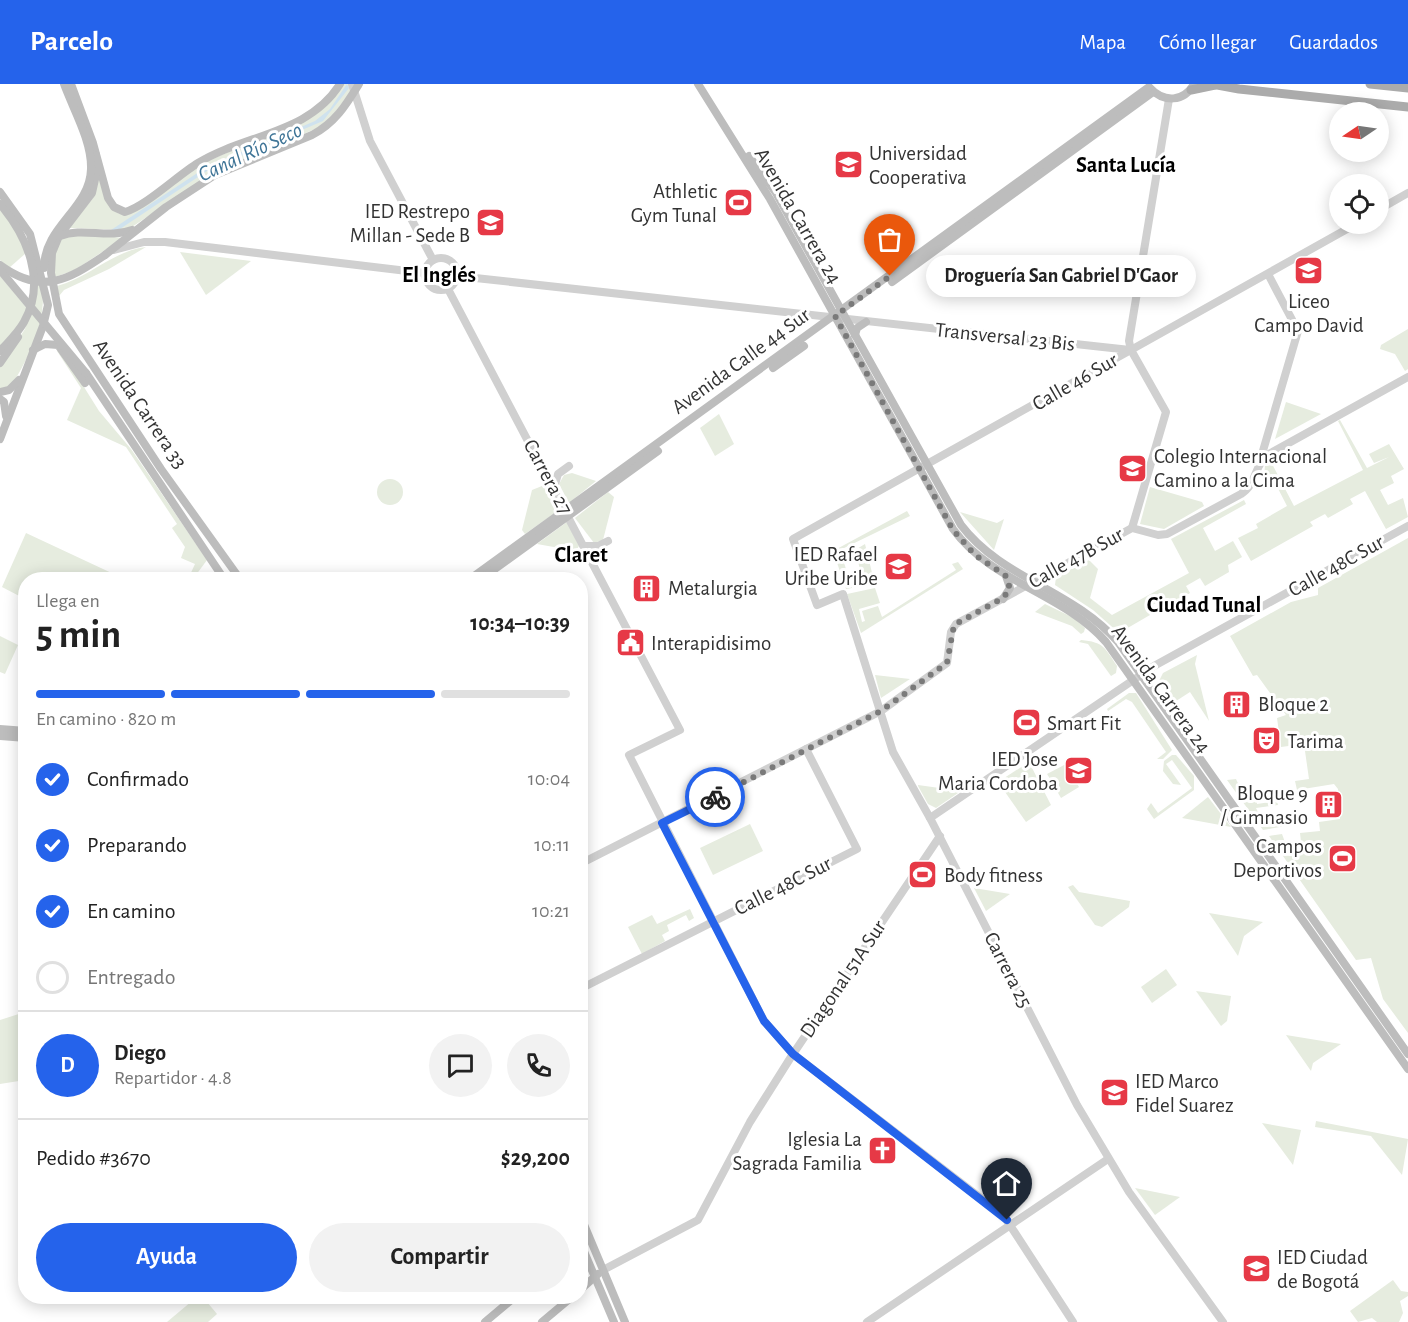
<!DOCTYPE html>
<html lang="es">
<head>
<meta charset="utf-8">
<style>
  :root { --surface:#fff; --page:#f2f2f2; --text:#222; --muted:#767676; --line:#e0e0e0; --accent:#2563eb }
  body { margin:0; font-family:"Alegreya Sans",sans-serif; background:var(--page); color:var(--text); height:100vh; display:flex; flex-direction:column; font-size:22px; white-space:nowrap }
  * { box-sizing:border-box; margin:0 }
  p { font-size:20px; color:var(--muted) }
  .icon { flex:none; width:33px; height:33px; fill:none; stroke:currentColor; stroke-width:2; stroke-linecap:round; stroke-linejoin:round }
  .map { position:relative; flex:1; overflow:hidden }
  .side { position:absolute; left:18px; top:488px; width:570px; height:732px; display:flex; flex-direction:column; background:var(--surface); border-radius:24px; box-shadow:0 3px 15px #0003 }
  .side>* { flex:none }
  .needle { width:39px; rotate:257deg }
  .fabs { position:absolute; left:1329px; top:18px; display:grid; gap:12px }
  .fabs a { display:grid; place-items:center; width:60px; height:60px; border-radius:50%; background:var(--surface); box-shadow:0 3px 15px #0003; font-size:30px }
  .pin { position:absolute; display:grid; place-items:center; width:51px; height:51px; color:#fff; margin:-62px -26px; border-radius:50% 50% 50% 0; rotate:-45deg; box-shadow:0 0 6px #0007 }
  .pin .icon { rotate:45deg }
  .courier { position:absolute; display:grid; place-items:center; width:60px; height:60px; margin:-30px; border:4px solid #2563eb; border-radius:50%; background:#fff; color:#222; box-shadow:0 2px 8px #0007 }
  .bubble { position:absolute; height:42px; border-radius:21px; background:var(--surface); box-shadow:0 3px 15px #0003; font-size:20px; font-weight:600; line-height:42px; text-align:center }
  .headline em { font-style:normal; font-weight:600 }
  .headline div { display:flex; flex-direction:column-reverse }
  .headline { display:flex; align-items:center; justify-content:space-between; height:102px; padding:0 18px }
  h1 { font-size:39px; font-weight:600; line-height:45px }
  .bar { display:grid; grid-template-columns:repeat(4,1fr); gap:9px 6px; align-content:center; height:72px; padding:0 18px }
  .bar i { height:8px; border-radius:4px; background:var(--line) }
  .bar .selected { background:var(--accent) }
  .bar p { grid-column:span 4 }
  .line { display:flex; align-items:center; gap:15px; padding:0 18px; border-top:2px solid var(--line) }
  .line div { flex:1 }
  .round { display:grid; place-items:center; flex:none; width:63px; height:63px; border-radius:32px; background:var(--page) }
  ol { padding:0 18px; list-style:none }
  li { display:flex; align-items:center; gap:18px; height:66px }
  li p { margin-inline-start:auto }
  li .icon { padding:6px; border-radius:50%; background:var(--accent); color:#fff; stroke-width:4 }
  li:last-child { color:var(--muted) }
  li i { width:33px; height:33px; border:3px solid var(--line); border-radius:50% }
  .action { display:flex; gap:12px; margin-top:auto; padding:12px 18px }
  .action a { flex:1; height:69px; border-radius:36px; background:var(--accent); color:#fff; font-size:24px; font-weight:600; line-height:69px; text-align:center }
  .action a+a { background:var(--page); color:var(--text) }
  header { display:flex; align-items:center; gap:36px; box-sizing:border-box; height:84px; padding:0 30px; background:var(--accent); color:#fff }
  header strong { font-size:28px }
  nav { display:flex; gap:33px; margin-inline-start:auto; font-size:21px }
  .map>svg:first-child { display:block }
  .green { fill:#e6ecdf }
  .water { fill:#cfe2ee }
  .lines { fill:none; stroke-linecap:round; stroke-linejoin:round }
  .tertiary { stroke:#d0d0d0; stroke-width:8 }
  .secondary { stroke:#bdbdbd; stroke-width:8 }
  .primary { stroke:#ababab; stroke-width:9 }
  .secondary-bridge { stroke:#bdbdbd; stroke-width:8 }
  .done { stroke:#7a7a7a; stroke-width:6; stroke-dasharray:0 10.8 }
  .route { stroke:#2563eb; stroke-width:8 }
  .labels { text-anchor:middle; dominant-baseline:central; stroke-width:6; stroke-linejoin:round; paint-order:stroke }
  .poi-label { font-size:21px; fill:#333; stroke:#fff; text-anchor:start }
  .street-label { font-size:21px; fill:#333; stroke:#fff }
  .water-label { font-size:22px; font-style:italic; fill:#3f7597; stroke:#fff }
  .neighbourhood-label { font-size:22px; font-weight:bold; fill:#000; stroke:#fff }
</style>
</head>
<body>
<header>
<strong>Parcelo</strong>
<nav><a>Mapa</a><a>Cómo llegar</a><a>Guardados</a></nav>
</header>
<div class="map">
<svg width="1408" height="1238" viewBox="0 0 1408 1238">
  <rect width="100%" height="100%" fill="#fff"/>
  <g class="green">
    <path d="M343,0h6l3,6 -26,34 -126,57 -68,46 -9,3 -54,-2 24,-30 6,-22 20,38c31,-19 62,-42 96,-56 46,-21 100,-28 128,-74z"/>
    <polygon points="0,125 13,141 26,169 9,184 0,176"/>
    <polygon points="76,149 123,154 75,186 55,193 54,172 61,155"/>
    <path d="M146,163l-37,22 -45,21 -5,6 -2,-10c32,-8 55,-35 89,-39z"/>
    <polygon points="180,168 251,177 206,211"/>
    <polygon points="0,192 27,224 22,237 0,262"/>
    <path d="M36,201h6c5,33 -10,66 -27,95l-4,6 -11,4v-23l25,-38z"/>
    <polygon points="1408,245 1408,285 1405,287 1395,270 1380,265 1381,261"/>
    <polygon points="57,267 62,268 99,327 131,365 207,476 193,495 189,493 195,480 181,474 185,463 172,444 177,440 126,363 67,336 81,304"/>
    <polygon points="1286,318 1321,330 1275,355"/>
    <polygon points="719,330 734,360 715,372 700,344"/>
    <polygon points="1340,336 1367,384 1389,373 1374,379 1369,370 1389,360 1404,385 1391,392 1394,399 1380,406 1388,421 1403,414 1408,433 1386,445 1365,407 1350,415 1353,420 1328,434 1325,430 1310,438 1313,442 1251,477 1238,454 1258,444 1256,440 1287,422 1271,391 1264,395 1265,381 1269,374 1294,422 1363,386 1338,337"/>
    <polygon points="572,389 596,397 569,419 559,400 564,391"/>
    <circle cx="390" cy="408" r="13"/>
    <polygon points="542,402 548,404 559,426 525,450 522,446 532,406"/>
    <polygon points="1150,403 1202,418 1204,422 1164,445 1140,440"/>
    <polygon points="608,408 614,413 603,456 594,459 575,434"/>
    <polygon points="1244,416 1246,420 1203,444 1215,467 1233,457 1242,473 1228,481 1229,488 1205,502 1200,494 1186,502 1190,509 1164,524 1159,517 1146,525 1150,531 1119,549 1093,526 1055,501 1056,493 1089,476 1098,485 1090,514 1112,531 1189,489 1171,455"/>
    <polygon points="907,427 910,432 840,466 852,504 846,505 833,467"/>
    <polygon points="960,428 997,439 1004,435 994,466"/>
    <polygon points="567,438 579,462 576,467 537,460"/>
    <polygon points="26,449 118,492 116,495 26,495 25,515 2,503"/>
    <polygon points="1408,454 1408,949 1383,915 1371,874 1356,876 1269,752 1282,750 1286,761 1301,758 1300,749 1320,747 1319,738 1340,735 1338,705 1334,700 1297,706 1295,697 1309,695 1304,660 1281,663 1277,634 1286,631 1257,591 1253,592 1230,552 1291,518 1318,511 1318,504"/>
    <polygon points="865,460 874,497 864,501 855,466"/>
    <polygon points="958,478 963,485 861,549 847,510 875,504 880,519 859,525 862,538 865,537 862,527 878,522 882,533 956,486 952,480"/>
    <polygon points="1045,520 1074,534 1085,544 1084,548 1081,550 1072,542 1035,528"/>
    <polygon points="0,552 18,561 5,590 0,588"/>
    <path d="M1081,556c23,2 24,8 36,26l-1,7 -5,3 -23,-32 -9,-2z"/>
    <polygon points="1197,571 1195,580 1209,637 1190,608 1173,619 1159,597 1163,589"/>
    <polygon points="875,591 910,595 881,614"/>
    <polygon points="1129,609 1136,609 1172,666 1163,675 1157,675 1166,668 1132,618 1126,615 1108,627 1107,625"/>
    <polygon points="1172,671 1176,671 1194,692 1194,706 1154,735 1147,725 1151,719 1158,729 1192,704 1172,676 1166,680 1181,701 1173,700 1163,687 1164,677"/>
    <polygon points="1029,678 1051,721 1026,738 998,698"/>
    <polygon points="1066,680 1079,703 1061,714 1054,702 1062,697 1054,701 1047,690"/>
    <polygon points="1236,695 1242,708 1250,718 1257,717 1257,720 1277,717 1278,721 1256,724 1263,739 1291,735 1291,741 1263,746 1227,696"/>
    <polygon points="918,702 918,701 961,707 936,724 928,720"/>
    <polygon points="1208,713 1231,743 1182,734"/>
    <polygon points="750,740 763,767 713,791 700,764"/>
    <polygon points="1073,801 1079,808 1130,817 1129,823 1102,843 1095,841 1068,803"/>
    <polygon points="974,804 1010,810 986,827"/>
    <polygon points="690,825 694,834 689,837 686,831 667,841 669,847 662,851 665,857 642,870 628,843 652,831 657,840"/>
    <polygon points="1209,829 1263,838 1244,852 1238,872"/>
    <polygon points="1166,885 1177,901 1152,919 1141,903"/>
    <polygon points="1196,907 1231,912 1227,937 1221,942"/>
    <polygon points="25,928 25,996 0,1000 0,936"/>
    <polygon points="1286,951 1341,960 1313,979 1311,987"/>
    <polygon points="1316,1037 1408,1055 1402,1091 1371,1052 1315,1043"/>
    <polygon points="1262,1039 1301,1046 1293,1081"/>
    <polygon points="1135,1104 1180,1113 1155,1131"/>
    <polygon points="1393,1196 1401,1207 1408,1208 1408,1212 1400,1217 1403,1229 1399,1238 1377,1238 1372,1234 1358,1238 1350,1227"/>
    <polygon points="198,1212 202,1212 217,1230 208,1238 167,1238"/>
  </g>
  <polygon class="water" points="347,0 349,4 323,37 210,85 117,147 111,146 208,82 315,37 330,25"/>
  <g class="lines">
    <g class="tertiary">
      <polyline points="352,0 370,57 433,176"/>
      <polyline points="1378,126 1408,109"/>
      <polyline points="114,166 144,158 165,158 424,189"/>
      <circle cx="441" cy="190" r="16"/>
      <polyline points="457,192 1130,266"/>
      <polyline points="448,205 680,646 629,671 764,937 793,970 1004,1132 1073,1238"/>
      <polyline points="1260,377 1298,247 1268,190"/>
      <polyline points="554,404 558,390 569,382"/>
      <polyline points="1132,444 1166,328 1131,266 1129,257 1169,15"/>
      <polyline points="584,462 598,462 608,457"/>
      <polyline points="930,734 1154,582 1408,442"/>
      <path d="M580,780l301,-153 66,-48 4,-31 5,-8 176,-96 26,7 9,-1 74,-40c16,-10 13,-28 26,-39l141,-78"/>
      <polyline points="580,905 857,765 806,665"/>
      <polyline points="603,1186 698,1136 750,1038 791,973 940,752"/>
      <polyline points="867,1238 1108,1075"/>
      <polyline points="1223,1238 1129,1108 1077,1021 930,734 893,668 843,510 817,521 793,455 1356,140"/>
    </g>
    <g class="secondary">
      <path d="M71,0l22,59 15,55 6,9 11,5c21,-6 53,-37 73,-49 47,-29 111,-29 142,-79"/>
      <path d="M698,0l72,115 183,330c39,54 110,64 153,113l302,427"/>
      <path d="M1150,4c14,15 34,14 44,-4"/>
      <polyline points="96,71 96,91 92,109 59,152 52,169 51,189 59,230 161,385 240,495"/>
      <path d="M749,72l27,37 185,332c41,54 112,65 157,117l290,412"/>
      <polyline points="0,108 30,150 48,221 43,242 0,355"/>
      <path d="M0,120c27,32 47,77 24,118 -6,11 -16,20 -24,29"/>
      <path d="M60,152c23,-9 48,3 72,-6"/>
      <path d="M105,171l61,-48 49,-32 97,-40c23,-12 34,-30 47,-51"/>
      <path d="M44,184c0,-42 46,-59 47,-99 1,-28 -18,-60 -27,-85"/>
      <polyline points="892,198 1153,8"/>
      <polyline points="855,251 857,244 866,238"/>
      <polyline points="33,266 45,260 58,261 85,299"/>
      <polyline points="0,279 18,253"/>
      <polyline points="773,284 804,262"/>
      <polyline points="86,289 224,495"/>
      <polyline points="0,308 9,306 19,296"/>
      <polyline points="0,315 4,318 6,332"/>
      <polyline points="470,495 1149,3"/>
      <polyline points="481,495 658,367"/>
      <polyline points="1003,515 1010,504 1006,492"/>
      <polyline points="0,645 26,647"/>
      <polyline points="0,652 26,654"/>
      <polyline points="580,1131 625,1238"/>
      <polyline points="580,1158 614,1238"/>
      <polyline points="580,1206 598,1190"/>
      <polyline points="485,1238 516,1212"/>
      <polyline points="542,1238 573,1212"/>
    </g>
    <g class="primary">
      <polyline points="1212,0 1239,5 1408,23"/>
      <polyline points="1370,0 1408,4"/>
      <polyline points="1191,6 1215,1"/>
    </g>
    <g class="secondary-bridge">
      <path d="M0,181c41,30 67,16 105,-10"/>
      <polyline points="0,186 86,289"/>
    </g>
  </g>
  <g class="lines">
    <polyline class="done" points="715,713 881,627 947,579 954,541 1003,514 1010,505 1006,492 975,471 953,446 835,232 890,192"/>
    <polyline class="route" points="715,713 662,739 764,937 793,970 1007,1136"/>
  </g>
  <defs>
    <symbol id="university-square" viewBox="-11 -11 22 22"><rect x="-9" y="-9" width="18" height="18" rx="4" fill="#e63946" stroke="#fff"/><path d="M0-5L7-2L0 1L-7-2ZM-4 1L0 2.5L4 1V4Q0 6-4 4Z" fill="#fff"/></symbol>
    <symbol id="stadium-square" viewBox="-11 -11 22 22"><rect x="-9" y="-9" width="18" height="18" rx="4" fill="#e63946" stroke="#fff"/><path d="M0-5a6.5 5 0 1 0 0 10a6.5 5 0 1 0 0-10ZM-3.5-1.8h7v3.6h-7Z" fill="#fff"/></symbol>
    <symbol id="school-square" viewBox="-11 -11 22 22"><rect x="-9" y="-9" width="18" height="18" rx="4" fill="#e63946" stroke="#fff"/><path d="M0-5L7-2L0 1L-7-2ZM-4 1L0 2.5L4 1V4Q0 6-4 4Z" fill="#fff"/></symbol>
    <symbol id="building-square" viewBox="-11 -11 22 22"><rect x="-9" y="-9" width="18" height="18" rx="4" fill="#e63946" stroke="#fff"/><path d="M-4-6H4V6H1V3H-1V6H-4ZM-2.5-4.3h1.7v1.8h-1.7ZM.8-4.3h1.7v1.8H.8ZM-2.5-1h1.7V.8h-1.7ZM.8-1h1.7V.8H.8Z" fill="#fff"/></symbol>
    <symbol id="civic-square" viewBox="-11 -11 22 22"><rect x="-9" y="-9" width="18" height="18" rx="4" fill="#e63946" stroke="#fff"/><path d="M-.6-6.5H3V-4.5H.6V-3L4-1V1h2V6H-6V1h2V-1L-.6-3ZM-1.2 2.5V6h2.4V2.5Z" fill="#fff"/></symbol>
    <symbol id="theatre-square" viewBox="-11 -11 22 22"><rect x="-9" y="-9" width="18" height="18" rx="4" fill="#e63946" stroke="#fff"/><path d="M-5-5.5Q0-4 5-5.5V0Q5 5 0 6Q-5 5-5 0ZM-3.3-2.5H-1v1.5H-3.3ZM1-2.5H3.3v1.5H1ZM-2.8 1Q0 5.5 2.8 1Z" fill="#fff"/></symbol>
    <symbol id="church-square" viewBox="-11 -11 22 22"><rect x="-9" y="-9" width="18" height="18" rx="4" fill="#e63946" stroke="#fff"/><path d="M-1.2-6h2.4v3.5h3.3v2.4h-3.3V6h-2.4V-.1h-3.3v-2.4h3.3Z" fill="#fff"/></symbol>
  </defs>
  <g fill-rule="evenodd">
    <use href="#university-square" x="832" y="64" width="33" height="33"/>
    <use href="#stadium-square" x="722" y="102" width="33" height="33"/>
    <use href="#school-square" x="474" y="122" width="33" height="33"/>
    <use href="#university-square" x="1292" y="170" width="33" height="33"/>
    <use href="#school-square" x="1116" y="368" width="33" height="33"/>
    <use href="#school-square" x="882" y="466" width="33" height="33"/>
    <use href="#building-square" x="630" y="488" width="33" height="33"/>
    <use href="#civic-square" x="614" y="542" width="33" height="33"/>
    <use href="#building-square" x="1220" y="604" width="33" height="33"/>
    <use href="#stadium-square" x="1010" y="622" width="33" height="33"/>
    <use href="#theatre-square" x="1250" y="640" width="33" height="33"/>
    <use href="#school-square" x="1062" y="670" width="33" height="33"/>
    <use href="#building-square" x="1312" y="704" width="33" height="33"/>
    <use href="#stadium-square" x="1326" y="758" width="33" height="33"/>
    <use href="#stadium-square" x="906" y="774" width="33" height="33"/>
    <use href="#school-square" x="1098" y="992" width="33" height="33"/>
    <use href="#church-square" x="866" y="1050" width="33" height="33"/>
    <use href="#school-square" x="1240" y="1168" width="33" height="33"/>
  </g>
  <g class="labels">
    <g class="poi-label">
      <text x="869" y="69">Universidad<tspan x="869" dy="24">Cooperativa</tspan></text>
      <text x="717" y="107" text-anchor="end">Athletic<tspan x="717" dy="24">Gym Tunal</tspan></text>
      <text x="470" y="127" text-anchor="end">IED Restrepo<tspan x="470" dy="24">Millan - Sede B</tspan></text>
      <text x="1309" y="217" text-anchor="middle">Liceo<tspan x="1309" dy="24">Campo David</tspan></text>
      <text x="1154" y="372">Colegio Internacional<tspan x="1154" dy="24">Camino a la Cima</tspan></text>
      <text x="878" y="470" text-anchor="end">IED Rafael<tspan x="878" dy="24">Uribe Uribe</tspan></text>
      <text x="668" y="504">Metalurgia</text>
      <text x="651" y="559">Interapidisimo</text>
      <text x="1258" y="620">Bloque 2</text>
      <text x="1047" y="639">Smart Fit</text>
      <text x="1287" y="657">Tarima</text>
      <text x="1058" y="675" text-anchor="end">IED Jose<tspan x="1058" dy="24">Maria Cordoba</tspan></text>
      <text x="1308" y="709" text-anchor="end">Bloque 9<tspan x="1308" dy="24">/ Gimnasio</tspan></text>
      <text x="1322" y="762" text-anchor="end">Campos<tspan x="1322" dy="24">Deportivos</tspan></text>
      <text x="944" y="791">Body fitness</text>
      <text x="1135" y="997">IED Marco<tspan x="1135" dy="24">Fidel Suarez</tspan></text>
      <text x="862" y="1055" text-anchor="end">Iglesia La<tspan x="862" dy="24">Sagrada Familia</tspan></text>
      <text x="1277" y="1173">IED Ciudad<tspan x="1277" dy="24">de Bogotá</tspan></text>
    </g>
    <g class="street-label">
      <text transform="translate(798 132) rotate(60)">Avenida Carrera 24</text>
      <text transform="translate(1005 253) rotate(6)">Transversal 23 Bis</text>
      <text transform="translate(741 277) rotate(-36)">Avenida Calle 44 Sur</text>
      <text transform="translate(1075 298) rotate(-30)">Calle 46 Sur</text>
      <text transform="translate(140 320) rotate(56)">Avenida Carrera 33</text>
      <text transform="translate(548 393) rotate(62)">Carrera 27</text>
      <text transform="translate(1076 474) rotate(-29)">Calle 47B Sur</text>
      <text transform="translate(1336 482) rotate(-29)">Calle 48C Sur</text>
      <text transform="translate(1161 605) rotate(54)">Avenida Carrera 24</text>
      <text transform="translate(783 802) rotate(-27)">Calle 48C Sur</text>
      <text transform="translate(1008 886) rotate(63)">Carrera 25</text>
      <text transform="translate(843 895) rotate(-56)">Diagonal 51A Sur</text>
    </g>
    <g class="water-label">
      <text transform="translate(250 68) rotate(-25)">Canal Río Seco</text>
    </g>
    <g class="neighbourhood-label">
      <text x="1126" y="81">Santa Lucía</text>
      <text x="439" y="191">El Inglés</text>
      <text x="581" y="471">Claret</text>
      <text x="1204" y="521">Ciudad Tunal</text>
    </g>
  </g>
</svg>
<div class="fabs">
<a><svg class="needle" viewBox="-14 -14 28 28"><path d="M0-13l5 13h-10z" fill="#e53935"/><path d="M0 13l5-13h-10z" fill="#767676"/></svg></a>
<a><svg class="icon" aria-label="locate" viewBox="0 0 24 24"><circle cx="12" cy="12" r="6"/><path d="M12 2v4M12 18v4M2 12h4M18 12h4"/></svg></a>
</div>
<div class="pin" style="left:890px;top:192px;background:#ea580c"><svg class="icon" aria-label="bag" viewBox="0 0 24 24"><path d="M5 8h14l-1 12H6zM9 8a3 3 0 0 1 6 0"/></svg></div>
<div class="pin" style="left:1007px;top:1136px;background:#1f2937"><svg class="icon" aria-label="home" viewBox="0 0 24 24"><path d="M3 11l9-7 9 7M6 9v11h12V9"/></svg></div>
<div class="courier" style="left:715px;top:713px"><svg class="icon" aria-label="bike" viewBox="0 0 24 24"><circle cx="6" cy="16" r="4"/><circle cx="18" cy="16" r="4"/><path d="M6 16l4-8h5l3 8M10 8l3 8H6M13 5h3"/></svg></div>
<div class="bubble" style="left:926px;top:171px;width:270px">Droguería San Gabriel D'Gaor</div>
<section class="side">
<div class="headline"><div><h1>5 min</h1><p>Llega en</p></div><em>10:34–10:39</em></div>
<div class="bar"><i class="selected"></i><i class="selected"></i><i class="selected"></i><i></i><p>En camino · 820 m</p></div>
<ol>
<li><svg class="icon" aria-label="check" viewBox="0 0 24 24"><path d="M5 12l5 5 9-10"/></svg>Confirmado<p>10:04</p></li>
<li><svg class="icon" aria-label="check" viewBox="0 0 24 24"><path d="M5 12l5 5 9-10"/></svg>Preparando<p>10:11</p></li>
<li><svg class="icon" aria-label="check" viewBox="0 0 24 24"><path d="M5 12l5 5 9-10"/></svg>En camino<p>10:21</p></li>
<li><i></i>Entregado</li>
</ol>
<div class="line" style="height:108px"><b class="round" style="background:var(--accent);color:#fff">D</b><div><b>Diego</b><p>Repartidor · 4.8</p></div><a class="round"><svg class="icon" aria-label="chat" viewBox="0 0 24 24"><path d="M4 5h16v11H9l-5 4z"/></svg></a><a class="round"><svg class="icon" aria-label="phone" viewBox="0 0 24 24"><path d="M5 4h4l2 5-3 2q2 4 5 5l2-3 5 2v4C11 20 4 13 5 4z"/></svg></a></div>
<div class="line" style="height:78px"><div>Pedido #3670</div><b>$29,200</b></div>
<div class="action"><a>Ayuda</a><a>Compartir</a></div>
</section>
</div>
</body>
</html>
